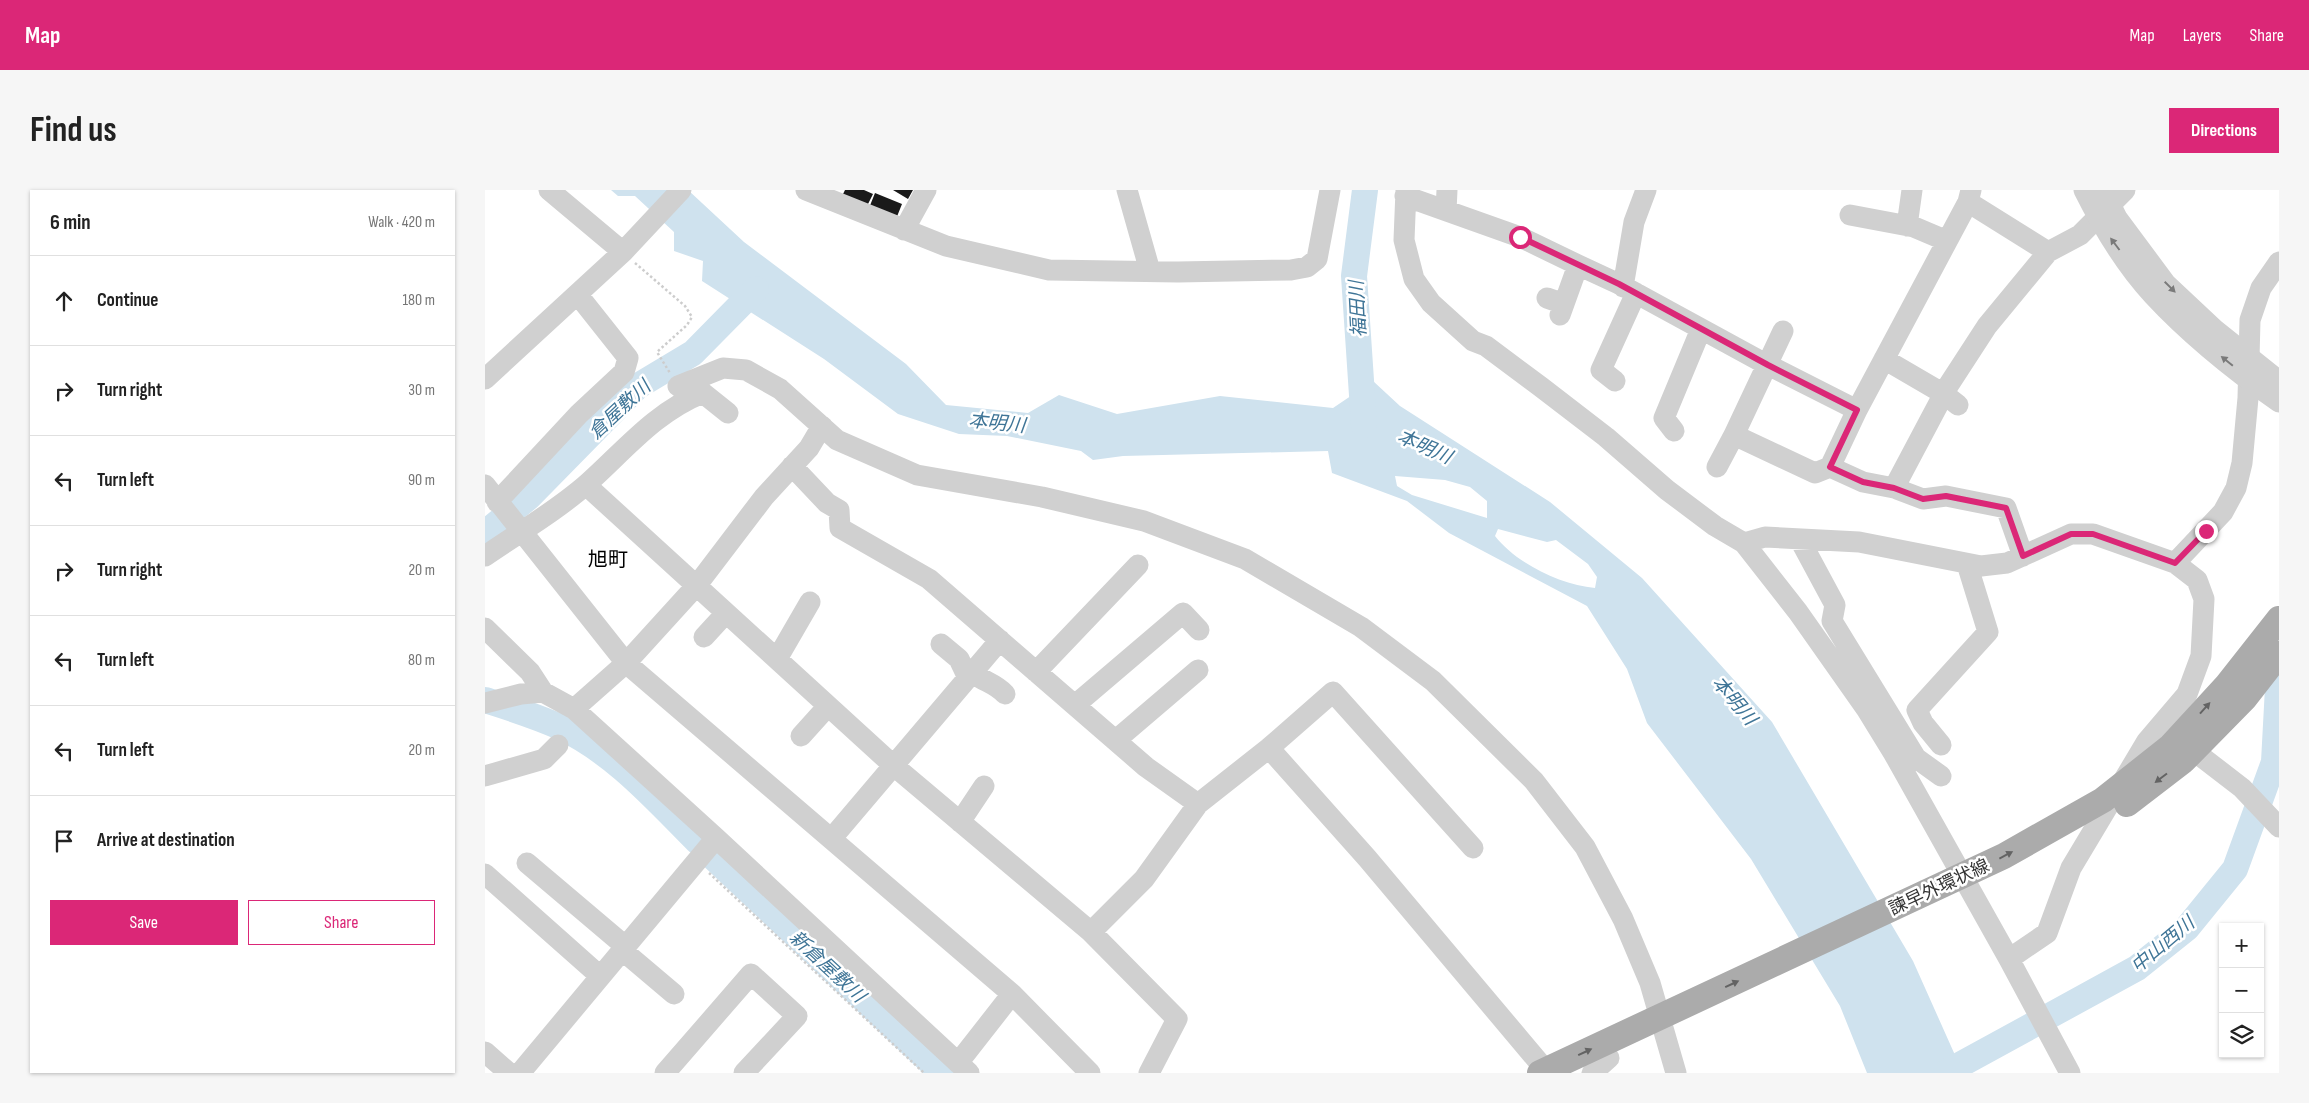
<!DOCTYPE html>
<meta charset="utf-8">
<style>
body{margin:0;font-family:"Sofia Sans Condensed","Noto Sans JP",sans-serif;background:#f6f6f6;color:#222}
.controls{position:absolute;right:15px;bottom:15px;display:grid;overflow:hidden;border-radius:0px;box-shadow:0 1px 4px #0004}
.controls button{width:45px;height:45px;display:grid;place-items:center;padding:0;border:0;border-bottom:1px solid #e0e0e0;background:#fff;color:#222;font:25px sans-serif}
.stop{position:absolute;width:15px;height:15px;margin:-11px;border:4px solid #db2777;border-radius:50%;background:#fff}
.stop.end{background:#db2777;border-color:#fff;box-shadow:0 1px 5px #0008}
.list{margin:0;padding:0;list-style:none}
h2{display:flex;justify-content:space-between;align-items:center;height:65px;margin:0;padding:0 20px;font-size:21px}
h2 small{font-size:16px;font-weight:400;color:#767676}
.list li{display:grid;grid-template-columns:32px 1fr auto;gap:15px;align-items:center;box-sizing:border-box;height:90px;padding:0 20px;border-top:1px solid #e0e0e0}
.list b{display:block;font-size:19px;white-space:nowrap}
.list em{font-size:16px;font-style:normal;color:#767676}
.actions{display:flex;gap:10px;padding:15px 20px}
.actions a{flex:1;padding:11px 0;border:1px solid #db2777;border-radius:0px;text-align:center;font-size:18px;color:#db2777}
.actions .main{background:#db2777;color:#fff}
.icon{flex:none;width:28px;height:28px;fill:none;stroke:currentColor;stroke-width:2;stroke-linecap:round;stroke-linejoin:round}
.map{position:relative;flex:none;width:1794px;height:883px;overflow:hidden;border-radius:0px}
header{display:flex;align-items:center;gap:30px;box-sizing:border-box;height:70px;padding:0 25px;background:#db2777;color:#fff}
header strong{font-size:24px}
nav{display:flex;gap:28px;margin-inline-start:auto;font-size:18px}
.intro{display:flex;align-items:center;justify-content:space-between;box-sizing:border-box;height:120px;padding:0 30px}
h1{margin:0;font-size:35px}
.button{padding:12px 22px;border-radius:0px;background:#db2777;color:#fff;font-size:18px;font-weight:700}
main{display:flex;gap:30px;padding:0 30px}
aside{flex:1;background:#fff;border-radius:0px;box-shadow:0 1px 4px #0004}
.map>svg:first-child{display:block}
.water{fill:#cfe2ee;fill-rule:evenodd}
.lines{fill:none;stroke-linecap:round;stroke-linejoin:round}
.river{stroke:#cfe2ee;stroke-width:26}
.building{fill:#1a1a1a}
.path{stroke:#cdcdcd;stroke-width:2.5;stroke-dasharray:2.5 2.5;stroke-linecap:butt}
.minor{stroke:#d0d0d0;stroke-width:21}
.minor-bridge{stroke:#d0d0d0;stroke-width:21}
.major-bridge{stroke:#ababab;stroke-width:26}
.oneway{fill:#7a7a7a}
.oneway2{fill:#636363}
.route{stroke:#db2777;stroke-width:6}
.labels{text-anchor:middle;stroke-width:5;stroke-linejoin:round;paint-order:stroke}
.street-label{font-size:18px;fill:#333;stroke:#fff}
.water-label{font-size:19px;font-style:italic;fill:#3f7597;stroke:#fff}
.quarter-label{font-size:20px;fill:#000;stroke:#fff}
</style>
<header>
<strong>Map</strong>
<nav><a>Map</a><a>Layers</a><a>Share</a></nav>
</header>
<div class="intro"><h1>Find us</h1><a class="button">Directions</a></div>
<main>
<aside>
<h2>6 min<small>Walk · 420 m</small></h2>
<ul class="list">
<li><svg class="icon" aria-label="ahead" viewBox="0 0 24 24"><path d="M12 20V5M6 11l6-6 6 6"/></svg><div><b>Continue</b></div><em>180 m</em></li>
<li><svg class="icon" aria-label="right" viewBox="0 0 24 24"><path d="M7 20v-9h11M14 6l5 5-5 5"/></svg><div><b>Turn right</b></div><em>30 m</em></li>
<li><svg class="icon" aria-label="left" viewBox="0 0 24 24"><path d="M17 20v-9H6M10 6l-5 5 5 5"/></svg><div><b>Turn left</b></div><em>90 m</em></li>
<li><svg class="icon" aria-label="right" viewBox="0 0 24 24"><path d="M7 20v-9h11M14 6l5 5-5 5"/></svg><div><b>Turn right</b></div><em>20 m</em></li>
<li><svg class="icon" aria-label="left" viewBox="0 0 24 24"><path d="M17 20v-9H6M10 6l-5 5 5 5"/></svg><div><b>Turn left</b></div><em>80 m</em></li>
<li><svg class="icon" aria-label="left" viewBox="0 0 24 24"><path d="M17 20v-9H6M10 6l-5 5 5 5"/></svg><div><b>Turn left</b></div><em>20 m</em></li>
<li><svg class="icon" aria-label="arrive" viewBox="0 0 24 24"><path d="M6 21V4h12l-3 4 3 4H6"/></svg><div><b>Arrive at destination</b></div></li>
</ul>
<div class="actions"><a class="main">Save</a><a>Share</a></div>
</aside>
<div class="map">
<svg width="1794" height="883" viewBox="0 0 1794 883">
<rect width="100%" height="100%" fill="#fff"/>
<!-- water -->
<path class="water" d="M126 0H203L259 52 421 174 461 215 543 223 574 205 632 224 735 206 848 218 888 191 915 216 1065 312 1157 388 1287 532 1428 771 1478 883H1382L1355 816 1266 669 1162 533 1142 479 1102 416 964 343 922 311 847 283 843 261 638 266 608 270 596 261 522 246 474 244 413 224 339 169 217 91 218 71 189 61V42L150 6H133ZM910 286 960 290 985 297 1002 311V328L927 305 912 296ZM1013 339 1062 352 1071 350 1103 374 1112 387 1110 398C1075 395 1031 373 1010 346Z"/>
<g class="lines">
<!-- river -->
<path class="river" d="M879 235 869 86 880 0
M0 343 44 307 153 196 208 163 271 99
M0 510C25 518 51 526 75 537 130 563 170 609 212 651
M230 669 457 883
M1462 882 1652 778 1702 738 1750 679 1789 572 1794 479"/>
</g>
<!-- building -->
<path class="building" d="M360 0H379L388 4 381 18 357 6Z
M408 0H428L423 9Z
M390 3 417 14 411 29 384 18Z"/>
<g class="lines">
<!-- path -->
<path class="path" d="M150 73 200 116 207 127 202 135 172 162 185 183
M224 683 439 883"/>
<!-- minor -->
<path class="minor" d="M64 0 138 62
M321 0 461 56 564 80 693 82 806 80 822 77 832 69 845 0
M642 0 665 81
M921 0 919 50 929 89 946 113 988 151 1001 156 1056 197 1121 247 1182 300 1230 336 1259 353 1313 422 1382 520 1409 564 1524 769 1585 883
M1486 0 1483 12 1372 220 1345 277 1378 292 1409 298 1438 309 1461 306 1521 318 1538 366
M920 6 1035 47 1093 75 1134 94 1277 172 1372 220
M961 21 962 0
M1365 25 1429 37 1462 51
M1422 36 1427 0
M419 40 441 0
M1563 62 1595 45 1640 0
M1138 97 1149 32 1161 0
M1062 108 1079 114
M1075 125 1093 75
M1298 141 1249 245 1330 283 1345 277
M1399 169 1459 204 1473 215
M0 189 138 62 196 0
M1130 191 1116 180 1151 103
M193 196 238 178 261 180 295 199 352 250 432 285 557 307 659 331 760 369 876 437 948 491 1049 591 1100 657 1138 729 1165 793 1191 883
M1189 241 1179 228 1216 139
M307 276 342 313 354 320 355 338 444 389 661 577 713 614
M1232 277 1249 245
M0 295 141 473 527 804 605 883
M101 295 409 576 606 742 692 829 664 883
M1409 298 1463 196 1502 136 1563 62 1483 12
M12 312 94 224 139 182 143 168 93 105
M1315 350 1350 415 1347 431 1431 568 1456 586
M1259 353 1280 347 1374 352 1496 376 1522 373 1586 344H1608L1690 373 1712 390 1719 409 1716 466 1702 504 1662 551 1586 678 1562 743 1524 769
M0 366C32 344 74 319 103 293 140 260 170 222 218 203L243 223
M1690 373 1738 322 1751 298 1757 273 1763 208 1765 130 1776 98 1794 72
M0 438 45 482 58 502 89 519 231 648 484 883
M219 447 241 423
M456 454 474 469 483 488
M292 469 325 412
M551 482 653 375
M488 483C499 492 510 493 520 504
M0 513 36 504 58 502
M590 515 698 423 714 440
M89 519 141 473 212 395 279 307 324 258 337 236
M316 546 343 516
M631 550 713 480
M1696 551 1757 598 1794 637
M1456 555 1438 533 1432 520 1503 442 1482 374
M784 558 882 668 1063 883
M0 586 59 569 73 555
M475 632 499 596
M347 648 515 450
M42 673 140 756
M0 684 115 786
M606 742 659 689 713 614 784 558 848 502 988 658
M137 760 189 804
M0 862 24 883
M473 873 527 804
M35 883 231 648
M180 883 266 784 312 826 259 883
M1107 883 1124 868"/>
<!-- minor-bridge -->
<path class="minor-bridge" d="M1599 0C1617 36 1641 76 1668 105 1705 145 1750 181 1794 212
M1618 0 1632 28 1681 94 1729 139 1794 191"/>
<!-- major-bridge -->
<path class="major-bridge" d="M1642 614 1698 571 1759 509 1794 464
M1055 883 1519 666 1618 610 1685 557 1742 495 1794 429"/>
</g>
<!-- one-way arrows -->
<defs><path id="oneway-solid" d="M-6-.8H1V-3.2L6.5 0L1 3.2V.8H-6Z" transform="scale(1.25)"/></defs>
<g class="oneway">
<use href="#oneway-solid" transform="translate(1630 54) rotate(-127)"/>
<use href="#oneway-solid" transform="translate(1685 97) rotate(45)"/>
<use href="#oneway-solid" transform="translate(1742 171) rotate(-141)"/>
</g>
<g class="oneway2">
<use href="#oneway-solid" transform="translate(1720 518) rotate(-48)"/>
<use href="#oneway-solid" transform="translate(1676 588) rotate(143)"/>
<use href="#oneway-solid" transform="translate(1521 665) rotate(-28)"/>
<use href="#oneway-solid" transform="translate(1247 794) rotate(-25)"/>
<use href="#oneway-solid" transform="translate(1100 862) rotate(-25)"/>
</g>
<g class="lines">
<!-- route -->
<path class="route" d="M1035 47 1134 94 1283 175 1372 220 1345 277 1378 292 1409 298 1438 309 1461 306 1521 318 1538 366 1586 344H1608L1690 373 1721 341"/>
</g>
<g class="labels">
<!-- street labels -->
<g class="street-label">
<text transform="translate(1454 697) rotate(-25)" y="6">諫早外環状線</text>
</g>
<!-- water labels -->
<g class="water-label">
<text transform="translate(872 119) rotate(-93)" y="7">福田川</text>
<text transform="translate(134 219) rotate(-43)" y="7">倉屋敷川</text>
<text transform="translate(512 232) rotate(6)" y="7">本明川</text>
<text transform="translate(940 256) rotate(24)" y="7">本明川</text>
<text transform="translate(1250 510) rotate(50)" y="7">本明川</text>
<text transform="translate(1677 754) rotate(-40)" y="7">中山西川</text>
<text transform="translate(343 776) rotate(43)" y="7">新倉屋敷川</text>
</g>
<!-- quarter labels -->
<g class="quarter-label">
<text x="123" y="376">旭町</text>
</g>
</g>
</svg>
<div class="controls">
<button>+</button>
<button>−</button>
<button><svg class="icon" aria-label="layers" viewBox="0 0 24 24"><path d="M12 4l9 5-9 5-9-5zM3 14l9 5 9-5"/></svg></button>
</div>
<div class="stop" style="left:1035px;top:47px"></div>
<div class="stop end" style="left:1721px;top:341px"></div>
</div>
</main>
